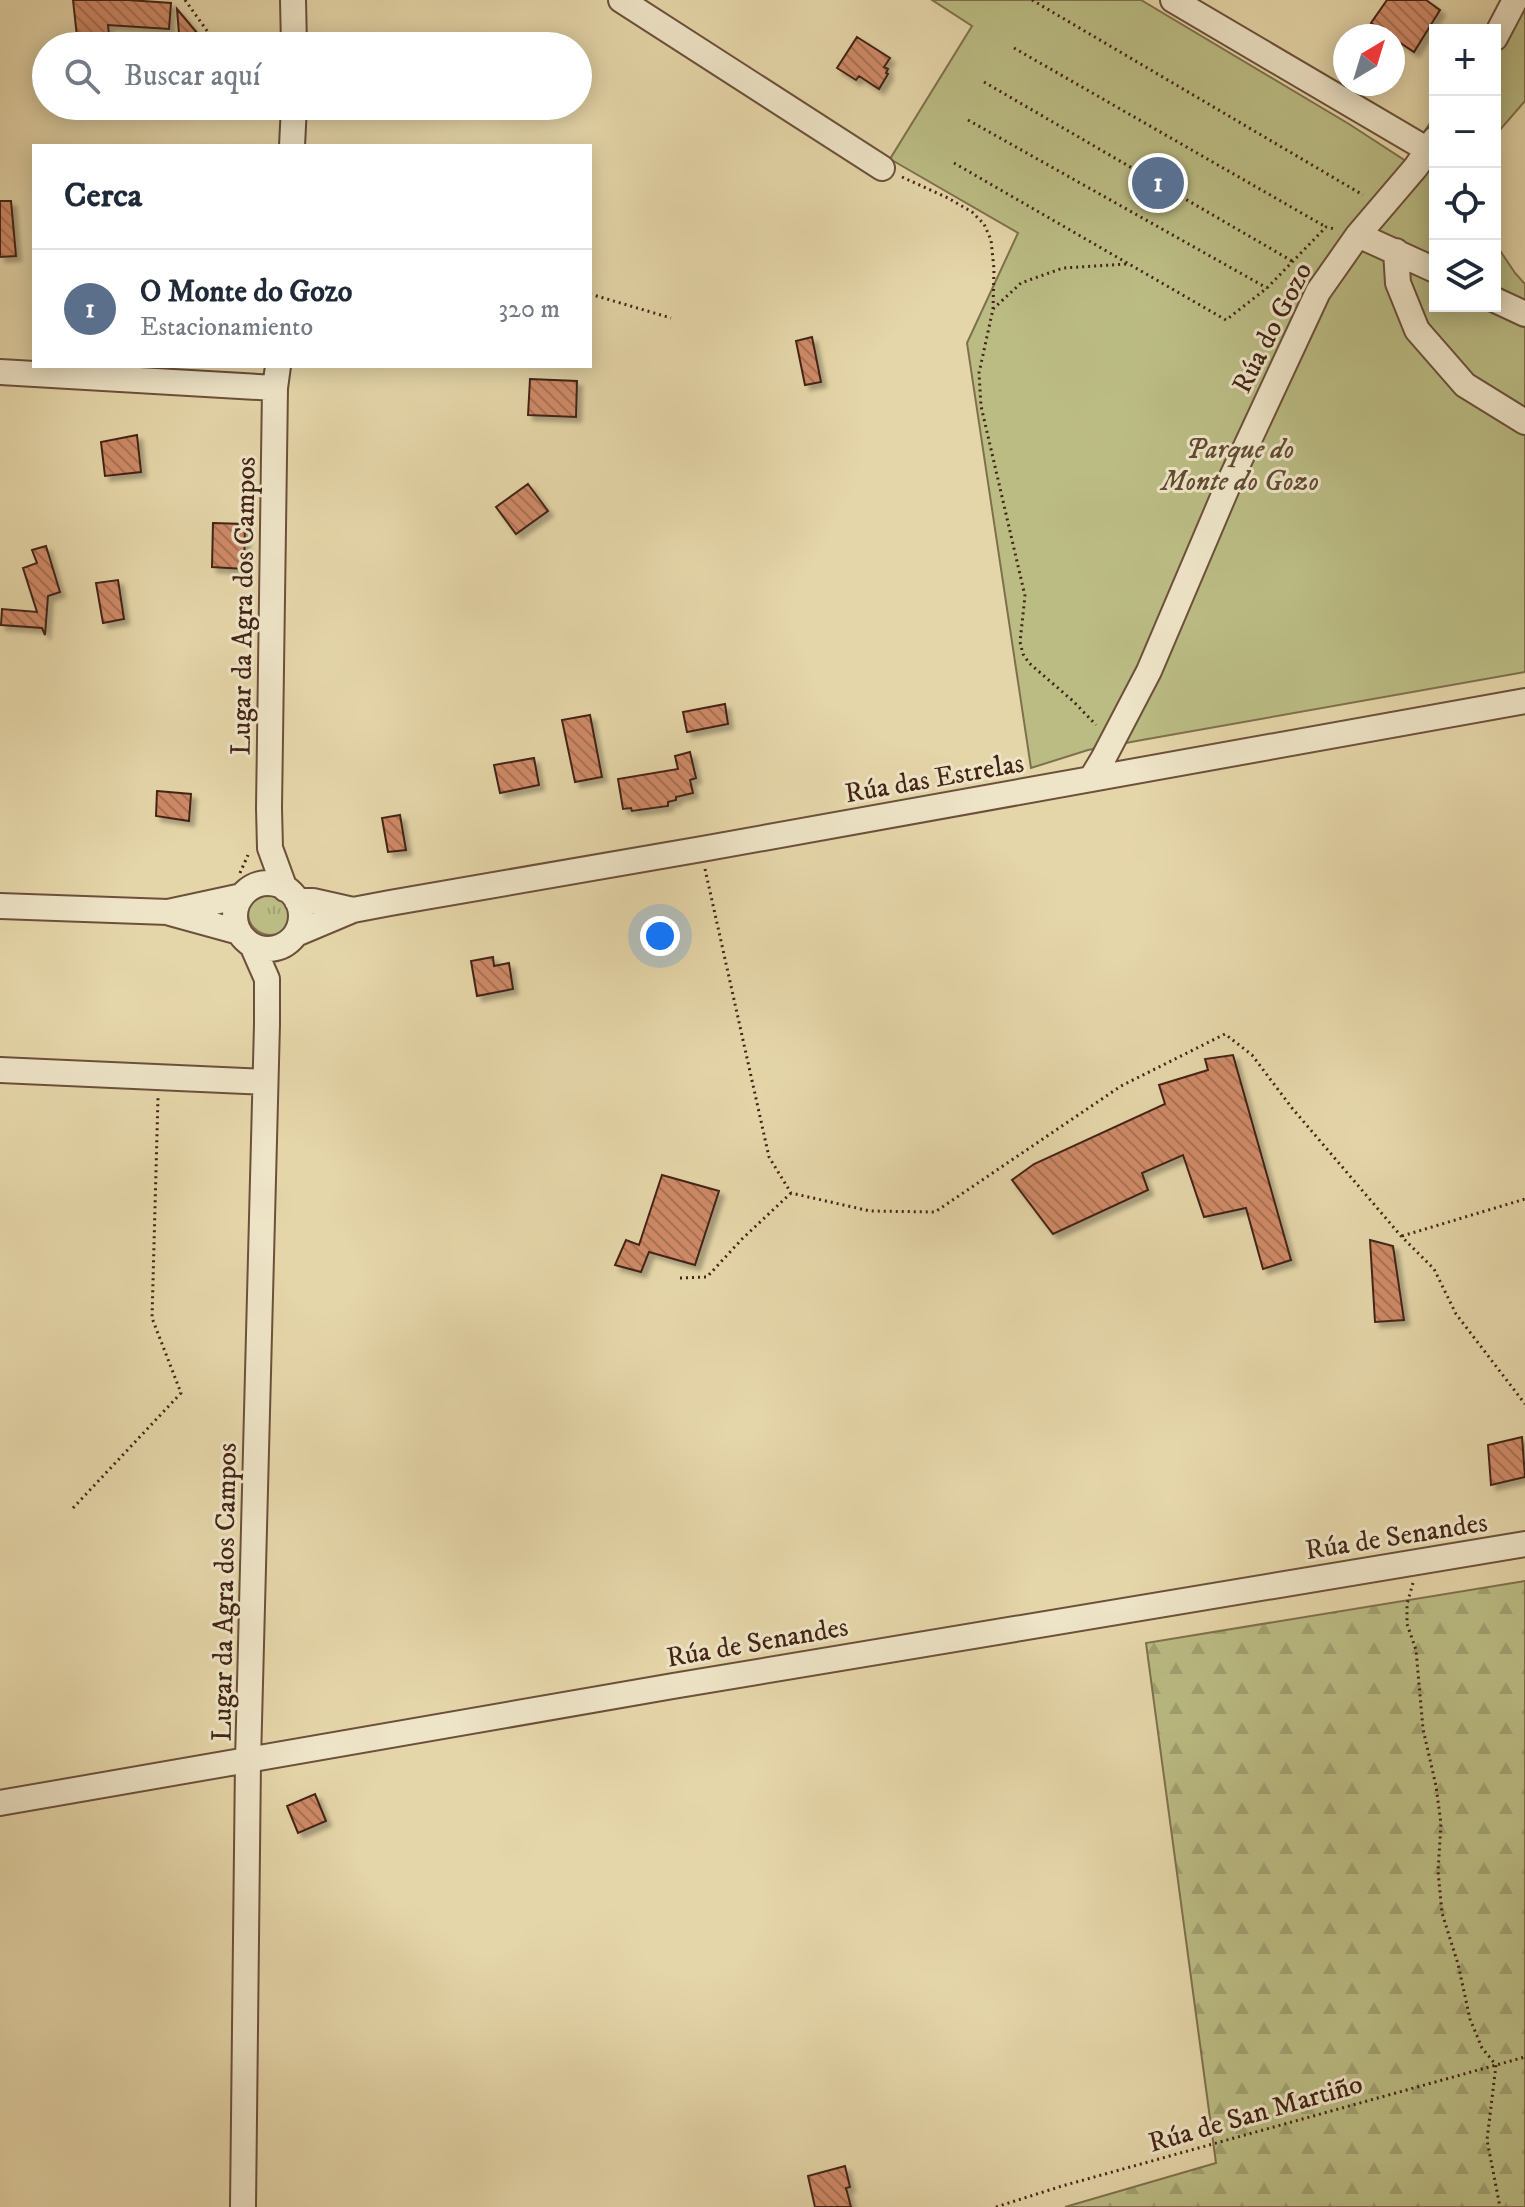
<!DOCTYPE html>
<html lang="es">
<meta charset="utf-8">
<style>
body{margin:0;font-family:"IM FELL DW Pica",serif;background:#f6f6f7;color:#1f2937}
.controls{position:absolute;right:24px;top:24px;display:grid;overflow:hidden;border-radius:0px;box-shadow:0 4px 20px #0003}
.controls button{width:72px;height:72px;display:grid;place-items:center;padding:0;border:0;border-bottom:2px solid #e0e1e3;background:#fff;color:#1f2937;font:40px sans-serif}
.compass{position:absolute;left:1333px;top:24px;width:72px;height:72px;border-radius:50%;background:#fff;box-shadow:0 4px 20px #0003;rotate:38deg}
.you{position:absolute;left:660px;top:936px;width:28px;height:28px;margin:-20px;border:6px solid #fff;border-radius:50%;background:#1a73e8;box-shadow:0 0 0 12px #1a73e833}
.badge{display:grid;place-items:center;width:52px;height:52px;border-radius:50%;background:#8f2418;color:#fff;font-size:26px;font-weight:700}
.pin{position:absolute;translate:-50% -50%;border:4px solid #fff;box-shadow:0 2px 8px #0006}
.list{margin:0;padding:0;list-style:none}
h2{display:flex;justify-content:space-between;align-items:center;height:104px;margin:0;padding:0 32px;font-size:34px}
h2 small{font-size:26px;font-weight:400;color:#747a83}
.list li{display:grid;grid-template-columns:52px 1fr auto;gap:24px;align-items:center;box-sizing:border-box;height:120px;padding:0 32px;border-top:2px solid #e0e1e3}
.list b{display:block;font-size:30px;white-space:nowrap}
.list p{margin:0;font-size:26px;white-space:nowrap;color:#747a83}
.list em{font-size:26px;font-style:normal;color:#747a83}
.icon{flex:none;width:44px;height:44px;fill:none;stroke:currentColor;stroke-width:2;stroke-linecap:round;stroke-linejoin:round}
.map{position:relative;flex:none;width:1525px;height:2207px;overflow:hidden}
.search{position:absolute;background:#fff;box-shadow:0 4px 20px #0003;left:32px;top:32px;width:560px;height:88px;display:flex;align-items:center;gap:20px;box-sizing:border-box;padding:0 28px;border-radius:44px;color:#747a83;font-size:30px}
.panel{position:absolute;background:#fff;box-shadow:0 4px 20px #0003;left:32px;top:144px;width:560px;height:224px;border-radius:0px}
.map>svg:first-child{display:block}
.grass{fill:url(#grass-tufts);stroke:#7f704d;stroke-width:2}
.forest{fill:url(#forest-firs);stroke:#7f704d;stroke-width:2}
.park{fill:#bbbc84;stroke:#7f704d;stroke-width:2}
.building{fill:url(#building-back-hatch);stroke:#432416;stroke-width:2;filter:url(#shadow)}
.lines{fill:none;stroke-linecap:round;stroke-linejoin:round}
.minor-casing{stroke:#6c503b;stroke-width:28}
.path{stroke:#432416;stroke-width:3;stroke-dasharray:2 4;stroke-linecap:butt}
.minor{stroke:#eee4c7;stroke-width:24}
.labels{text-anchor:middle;stroke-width:6;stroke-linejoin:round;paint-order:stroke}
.street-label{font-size:28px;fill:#432416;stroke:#eee4c7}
.park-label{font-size:28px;font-style:italic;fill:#614a32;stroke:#eee4c7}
</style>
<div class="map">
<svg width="1525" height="2207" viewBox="0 0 1525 2207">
<defs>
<pattern id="grass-tufts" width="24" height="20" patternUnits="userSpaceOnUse" patternTransform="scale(2)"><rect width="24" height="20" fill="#bbbc84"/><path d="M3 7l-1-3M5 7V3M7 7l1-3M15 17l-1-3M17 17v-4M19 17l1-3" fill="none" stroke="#a2a171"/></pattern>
<pattern id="forest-firs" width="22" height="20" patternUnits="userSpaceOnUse" patternTransform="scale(2)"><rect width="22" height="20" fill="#bbbc84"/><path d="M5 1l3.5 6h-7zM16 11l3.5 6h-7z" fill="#a2a171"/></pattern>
<pattern id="building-back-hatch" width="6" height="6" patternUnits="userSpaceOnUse" patternTransform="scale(2)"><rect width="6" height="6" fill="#cf8a67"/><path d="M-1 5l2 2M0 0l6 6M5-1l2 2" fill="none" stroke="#aa7154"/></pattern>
<filter id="shadow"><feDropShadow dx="5" dy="5" stdDeviation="2" flood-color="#0004"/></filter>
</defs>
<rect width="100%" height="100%" fill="#e5d6a9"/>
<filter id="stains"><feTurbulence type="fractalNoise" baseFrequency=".0025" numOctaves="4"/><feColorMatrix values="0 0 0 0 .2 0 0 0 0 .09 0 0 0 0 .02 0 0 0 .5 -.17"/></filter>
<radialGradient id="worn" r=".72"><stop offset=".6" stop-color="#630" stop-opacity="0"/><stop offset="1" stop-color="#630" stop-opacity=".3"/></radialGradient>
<!-- grass -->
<path class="grass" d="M248 913a22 22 0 1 1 44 0a22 22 0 1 1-44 0Z"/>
<!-- forest -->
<path class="forest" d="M1525 1581V2207H1065L1216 2163 1146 1643Z"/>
<!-- park -->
<path class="park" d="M932 0H1141L1349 124 1406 161 1435 115V306H1495V243L1515 273 1525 284V672L1142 740 1088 750 1031 768 967 343 1018 233 890 159 972 26Z
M1525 0V101L1498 132 1495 140V30Z"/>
<!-- building -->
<path class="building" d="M73 0H128L171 3 169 29 108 25 110 46H78Z
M1387 0H1426L1440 10 1414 52 1393 38V36L1371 23Z
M177 9 208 46H180Z
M857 37 890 58 884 67 888 69 886 73 888 74 879 89 859 76 856 80 837 68Z
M0 201H11L16 256 0 257Z
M812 337 821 382 805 385 796 341Z
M530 379 577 381 576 417 528 415Z
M137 435 141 472 105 476 101 442Z
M528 484 548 511 516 534 496 507Z
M213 523 245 524 244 569 212 567Z
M46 546 60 592 48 596 45 635 42 628 1 625 2 609 37 612 23 568 37 563 32 550Z
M118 580 124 619 103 623 96 583Z
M725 704 728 724 687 732 683 712Z
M590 715 602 777 575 782 562 720Z
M690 752 696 778 690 780 693 793 676 797V800L668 802V806L632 811 631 808 623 809 618 779 678 769 675 756Z
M534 758 539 785 500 793 494 765Z
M157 791 191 794 189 821 156 816Z
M400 815 406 850 388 852 382 818Z
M493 957 494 966 509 963 513 989 477 996 471 961Z
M1233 1055 1291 1260 1263 1269 1246 1208 1204 1217 1183 1155 1142 1173 1148 1190 1053 1234 1012 1180 1034 1164 1165 1104 1159 1085 1208 1070 1205 1059Z
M662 1175 719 1191 695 1265 649 1252 641 1272 615 1265 626 1240 639 1245Z
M1370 1240 1393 1246 1404 1320 1375 1322Z
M1522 1437 1525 1477 1491 1485 1488 1445Z
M315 1794 326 1821 298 1833 287 1806Z
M845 2166 850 2187 846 2188 851 2207H815L808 2176Z"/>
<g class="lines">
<defs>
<path id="minor" d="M293 0 294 46
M621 0 882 168
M1173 0 1428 150
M1495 38 1515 0
M292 146 294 106
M1358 235 1435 270
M1396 251 1398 283 1417 330 1465 385 1525 422
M1495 300 1525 314
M278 366 275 388 269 808 270 848 285 889
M0 372 275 388
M1091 779 1103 759 1149 671 1229 483 1318 292 1358 235 1416 167 1435 139
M235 916a33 33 0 1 1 66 0a33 33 0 1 1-66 0Z
M297 901H313L353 910
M0 906 168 912 242 896
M170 913 239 932
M296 934 353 910 390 903 702 849 1525 701
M0 1070 265 1082
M0 1803 673 1686 1525 1544
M243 2207 248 1761 267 1024V979L252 945"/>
</defs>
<!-- minor casing -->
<use href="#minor" class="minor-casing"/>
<!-- path -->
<path class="path" d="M185 0 218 46
M1032 0 1363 195
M1014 48 1326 227
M984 82 1292 261
M968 120 1267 288
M954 163 1226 320 1267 288 1326 227 1335 229
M902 177 948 198 972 212 984 224 991 240 994 269 993 309 979 373 981 406 1025 596 1020 642 1023 654 1029 663 1073 701 1096 725
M590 294 671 318
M993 309 1021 283 1063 268 1128 264
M705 869 769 1157 791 1193 870 1211 935 1212 1121 1086 1225 1034 1252 1055 1292 1108 1401 1236 1434 1269 1456 1314 1525 1404
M240 873 248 855
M1402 1236 1525 1199
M680 1278 707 1277 742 1239 791 1193
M73 1508 181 1393 152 1318 158 1097
M1413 1583 1407 1604V1624L1416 1650 1423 1729 1436 1786 1441 1824 1438 1871 1442 1913 1458 1964 1470 2019 1482 2048 1496 2065 1487 2140 1500 2207
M996 2207 1062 2186 1525 2057"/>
<!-- minor -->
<use href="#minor" class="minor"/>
</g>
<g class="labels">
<!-- street labels -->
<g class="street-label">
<text transform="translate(1271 327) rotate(-63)" y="10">Rúa do Gozo</text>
<text transform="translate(242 606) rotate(-89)" y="10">Lugar da Agra dos Campos</text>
<text transform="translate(934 777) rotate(-10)" y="10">Rúa das Estrelas</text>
<text transform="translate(1396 1535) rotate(-9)" y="10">Rúa de Senandes</text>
<text transform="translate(223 1592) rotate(-89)" y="10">Lugar da Agra dos Campos</text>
<text transform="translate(757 1641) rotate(-10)" y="10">Rúa de Senandes</text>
<text transform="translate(1255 2112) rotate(-16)" y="10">Rúa de San Martiño</text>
</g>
<!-- park labels -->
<g class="park-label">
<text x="1240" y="458">Parque do<tspan x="1240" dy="32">Monte do Gozo</tspan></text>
</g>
</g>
<rect width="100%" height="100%" filter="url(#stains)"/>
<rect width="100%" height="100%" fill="url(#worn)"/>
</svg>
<div class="controls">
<button>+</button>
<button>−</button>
<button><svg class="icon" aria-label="locate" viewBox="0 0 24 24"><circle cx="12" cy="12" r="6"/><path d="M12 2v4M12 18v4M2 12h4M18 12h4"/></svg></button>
<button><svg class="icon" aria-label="layers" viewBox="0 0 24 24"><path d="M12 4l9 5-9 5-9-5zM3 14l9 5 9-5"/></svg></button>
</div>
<svg class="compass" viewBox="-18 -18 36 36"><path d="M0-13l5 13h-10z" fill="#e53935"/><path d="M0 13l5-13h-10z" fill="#747a83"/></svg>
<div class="you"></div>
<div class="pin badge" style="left:1158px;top:183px;background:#5c6f8a">1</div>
<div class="search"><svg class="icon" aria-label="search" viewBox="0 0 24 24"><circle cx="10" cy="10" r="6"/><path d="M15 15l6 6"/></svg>Buscar aquí</div>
<section class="panel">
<h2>Cerca<small></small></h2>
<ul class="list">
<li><span class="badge" style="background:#5c6f8a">1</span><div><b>O Monte do Gozo</b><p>Estacionamiento</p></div><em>320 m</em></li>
</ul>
</section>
</div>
